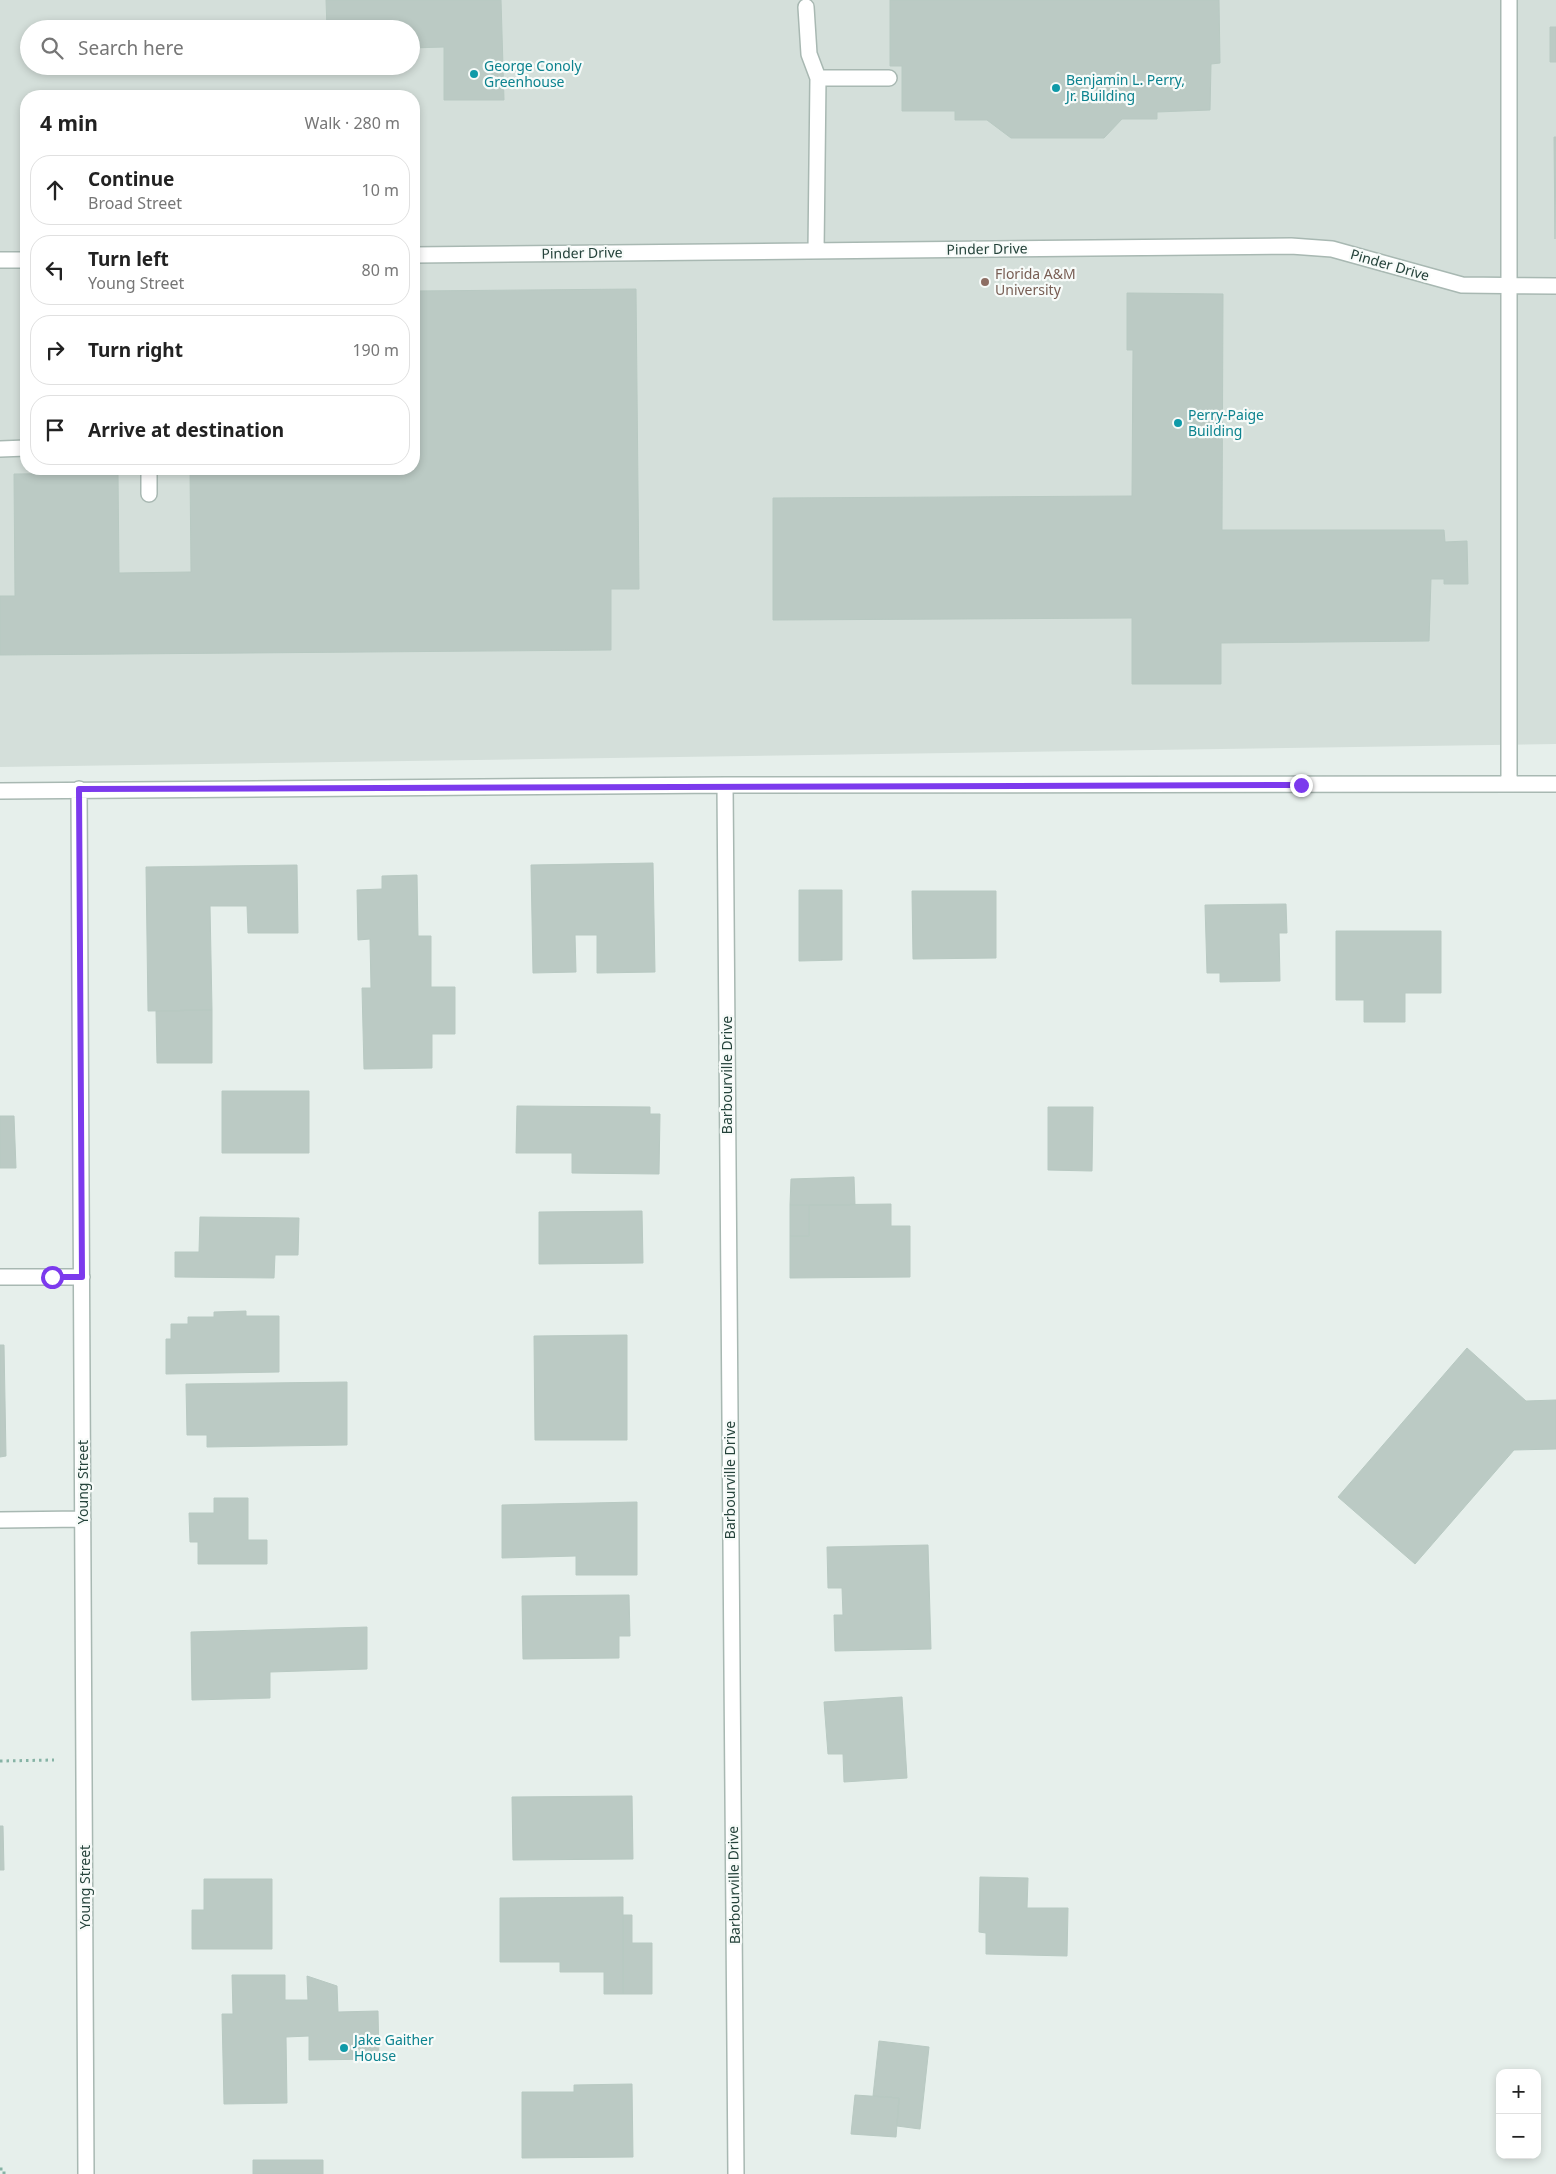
<!DOCTYPE html>
<meta charset="utf-8">
<style>
body{margin:0;font-family:"Noto Sans",sans-serif;background:#f2f2f2;color:#222}
.controls{position:absolute;right:15px;bottom:15px;display:grid;overflow:hidden;border-radius:10px;box-shadow:0 2px 8px #0003}
.controls button{width:45px;height:45px;display:grid;place-items:center;padding:0;border:0;border-bottom:1px solid #e0e0e0;background:#fff;color:#222;font:25px sans-serif}
.stop{position:absolute;width:15px;height:15px;margin:-11px;border:4px solid #7c3aed;border-radius:50%;background:#fff}
.stop.end{background:#7c3aed;border-color:#fff;box-shadow:0 1px 5px #0008}
.list{margin:0;padding:0;list-style:none}
h2{display:flex;justify-content:space-between;align-items:center;height:65px;margin:0;padding:0 20px;font-size:21px}
h2 small{font-size:16px;font-weight:400;color:#767676}
.list li{display:grid;grid-template-columns:32px 1fr auto;gap:15px;align-items:center;box-sizing:border-box;height:70px;margin:0 10px 10px;padding:0 10px;border:1px solid #e0e0e0;border-radius:20px}
.list b{display:block;font-size:19px;white-space:nowrap}
.list p{margin:0;font-size:16px;white-space:nowrap;color:#767676}
.list em{font-size:16px;font-style:normal;color:#767676}
.icon{flex:none;width:28px;height:28px;fill:none;stroke:currentColor;stroke-width:2;stroke-linecap:round;stroke-linejoin:round}
.map{position:relative;flex:none;width:1556px;height:2174px;overflow:hidden}
.search{position:absolute;background:#fff;box-shadow:0 2px 8px #0003;left:20px;top:20px;width:400px;height:55px;display:flex;align-items:center;gap:12px;box-sizing:border-box;padding:0 18px;border-radius:28px;color:#767676;font-size:19px}
.panel{position:absolute;background:#fff;box-shadow:0 2px 8px #0003;left:20px;top:90px;width:400px;height:385px;border-radius:20px}
.map>svg:first-child{display:block}
.built{fill:#d4dfda;fill-rule:evenodd}
.building{fill:#bbcac4;stroke:#b8c9c2}
.lines{fill:none;stroke-linecap:round;stroke-linejoin:round}
.minor-casing{stroke:#a8b8b2;stroke-width:18}
.path{stroke:#86b3a5;stroke-width:3;stroke-dasharray:2.5 4;stroke-linecap:butt}
.minor{stroke:#fff;stroke-width:15}
.route{stroke:#7c3aed;stroke-width:6}
.culture-dot{fill:#0f9aa8;stroke:#f7fbf9;stroke-width:2}
.education-dot{fill:#8d6e63;stroke:#f7fbf9;stroke-width:2}
.labels{text-anchor:middle;stroke-width:4.5;stroke-linejoin:round;paint-order:stroke}
.culture-label{font-size:14px;fill:#0d838f;stroke:#f7fbf9;text-anchor:start}
.street-label{font-size:14px;fill:#24423a;stroke:#f7fbf9}
.education-label{font-size:14px;fill:#785e54;stroke:#f7fbf9;text-anchor:start}
</style>
<div class="map">
<svg width="1556" height="2174" viewBox="0 0 1556 2174">
<rect width="100%" height="100%" fill="#e6efeb"/>
<!-- built -->
<path class="built" d="M0 0H1556V744L0 767ZM29 29H411V66H29ZM26 96H414V469H26Z"/>
<!-- building -->
<path class="building" d="M326 0H501L504 100H444V47L411 48V29H327Z
M890 0H1219L1220 63 1211 64 1210 110 1157 112V119H1122L1104 138H1011L987 120H955V111H902V66H890Z
M1550 27H1556V62H1550Z
M1554 137H1556L1555 239Z
M636 289 639 589H611V650L0 655V596H15L14 474 118 473 119 573 191 572 190 469H414V291Z
M1127 293 1223 294 1222 530H1444L1445 542 1467 541 1468 584H1444V579H1431L1429 641 1221 643V684H1132V618L773 620V498L1132 496 1133 350H1127Z
M653 863 655 972 597 973V935H575L576 972 533 973 531 865Z
M297 865 298 933H248L247 906H210L212 1010 148 1011 146 867Z
M417 875 418 936H431V987H455V1034H432V1068L364 1069 362 988H371L370 939 358 940 357 890 382 889V876Z
M799 890H842V960L799 961Z
M912 891H996V958L913 959Z
M1286 904 1287 933H1279L1280 981 1220 982V973H1207L1205 905Z
M1336 931H1441V993H1405V1022H1364V1000H1336Z
M212 1010V1063H157L156 1011Z
M222 1091H309V1153H222Z
M517 1106 650 1107V1114H660L659 1174 572 1173V1153H516Z
M1048 1107H1093L1092 1171 1048 1170Z
M0 1116H14L16 1168H0Z
M854 1177 855 1205H790L791 1179Z
M891 1204V1226H910V1277L790 1278V1236H809V1205Z
M790 1205H809V1236H790Z
M642 1211 643 1263 539 1264V1212Z
M200 1217 299 1218 298 1255H275L274 1278 175 1277V1252H199Z
M246 1311V1316H279V1372L166 1374V1339H171V1324H188V1317H214V1312Z
M627 1335V1440H535L534 1336Z
M0 1345H4L6 1456 0 1457Z
M1467 1348 1526 1401 1556 1400V1449L1514 1450 1415 1564 1338 1497Z
M347 1382V1445L207 1447V1435H187L186 1384Z
M214 1498H248V1540H267V1564H198V1542H190L189 1513H214Z
M637 1502V1575H576V1556L502 1558V1505Z
M928 1545 931 1649 835 1651 834 1615H843L842 1588H828L827 1547Z
M629 1595 630 1636H619V1658L523 1659 522 1596Z
M367 1627V1669L270 1672V1698L192 1700 191 1632Z
M902 1697 907 1778 844 1782 843 1754H828L824 1702Z
M632 1796 633 1859 513 1860 512 1797Z
M0 1826H3L4 1870H0Z
M980 1877 1028 1878 1027 1908H1068L1067 1956 986 1954V1933L979 1932Z
M204 1879H272V1949H192V1910H204Z
M623 1897V1994H604V1972H560V1962H500V1898Z
M623 1915H632V1943H652V1994H623Z
M232 1975H285V2000H308L307 1976 337 1986 338 2012 378 2011 379 2059 309 2060V2036L286 2037 287 2103 224 2104 222 2014H233Z
M879 2041 929 2047 920 2129 897 2126 899 2098 873 2096Z
M632 2084 633 2157 522 2158V2092H574V2085Z
M855 2095 899 2098 896 2137 851 2134Z
M253 2160H323V2174H253Z"/>
<g class="lines">
<defs>
<path id="minor" d="M1509 0V784
M806 7 809 54 818 78 816 251
M818 78H889
M414 255 1291 246 1332 249 1462 285 1556 286
M0 260H26
M0 449 26 448
M149 469V494
M725 785 736 2174
M79 789 86 2174
M0 791 725 785 1556 784
M0 1277H82
M0 1520 83 1519"/>
</defs>
<!-- minor casing -->
<use href="#minor" class="minor-casing"/>
<!-- path -->
<path class="path" d="M0 1761 54 1760
M0 2169H4V2174"/>
<!-- minor -->
<use href="#minor" class="minor"/>
</g>
<g class="lines">
<!-- route -->
<path class="route" d="M52 1277H82L79 789 1301 785"/>
</g>
<!-- markers -->
<g class="culture-dot">
<circle cx="474" cy="74" r="5"/>
<circle cx="1056" cy="88" r="5"/>
<circle cx="1178" cy="423" r="5"/>
<circle cx="344" cy="2048" r="5"/>
</g>
<circle class="education-dot" cx="985" cy="282" r="5"/>
<g class="labels">
<!-- culture labels -->
<g class="culture-label">
<text x="484" y="71">George Conoly<tspan x="484" dy="16">Greenhouse</tspan></text>
<text x="1066" y="85">Benjamin L. Perry,<tspan x="1066" dy="16">Jr. Building</tspan></text>
<text x="1188" y="420">Perry-Paige<tspan x="1188" dy="16">Building</tspan></text>
<text x="354" y="2045">Jake Gaither<tspan x="354" dy="16">House</tspan></text>
</g>
<!-- street labels -->
<g class="street-label">
<text transform="translate(987 249) rotate(-1)" y="5">Pinder Drive</text>
<text transform="translate(582 253) rotate(-1)" y="5">Pinder Drive</text>
<text transform="translate(1390 265) rotate(16)" y="5">Pinder Drive</text>
<text transform="translate(727 1075) rotate(-90)" y="5">Barbourville Drive</text>
<text transform="translate(730 1480) rotate(-90)" y="5">Barbourville Drive</text>
<text transform="translate(83 1482) rotate(-90)" y="5">Young Street</text>
<text transform="translate(734 1885) rotate(-91)" y="5">Barbourville Drive</text>
<text transform="translate(85 1887) rotate(-90)" y="5">Young Street</text>
</g>
<!-- education labels -->
<g class="education-label">
<text x="995" y="279">Florida A&amp;M<tspan x="995" dy="16">University</tspan></text>
</g>
</g>
</svg>
<div class="controls">
<button>+</button>
<button>−</button>
</div>
<div class="stop" style="left:52px;top:1277px"></div>
<div class="stop end" style="left:1301px;top:785px"></div>
<div class="search"><svg class="icon" aria-label="search" viewBox="0 0 24 24"><circle cx="10" cy="10" r="6"/><path d="M15 15l6 6"/></svg>Search here</div>
<section class="panel">
<h2>4 min<small>Walk · 280 m</small></h2>
<ul class="list">
<li><svg class="icon" aria-label="ahead" viewBox="0 0 24 24"><path d="M12 20V5M6 11l6-6 6 6"/></svg><div><b>Continue</b><p>Broad Street</p></div><em>10 m</em></li>
<li><svg class="icon" aria-label="left" viewBox="0 0 24 24"><path d="M17 20v-9H6M10 6l-5 5 5 5"/></svg><div><b>Turn left</b><p>Young Street</p></div><em>80 m</em></li>
<li><svg class="icon" aria-label="right" viewBox="0 0 24 24"><path d="M7 20v-9h11M14 6l5 5-5 5"/></svg><div><b>Turn right</b></div><em>190 m</em></li>
<li><svg class="icon" aria-label="arrive" viewBox="0 0 24 24"><path d="M6 21V4h12l-3 4 3 4H6"/></svg><div><b>Arrive at destination</b></div></li>
</ul>
</section>
</div>
